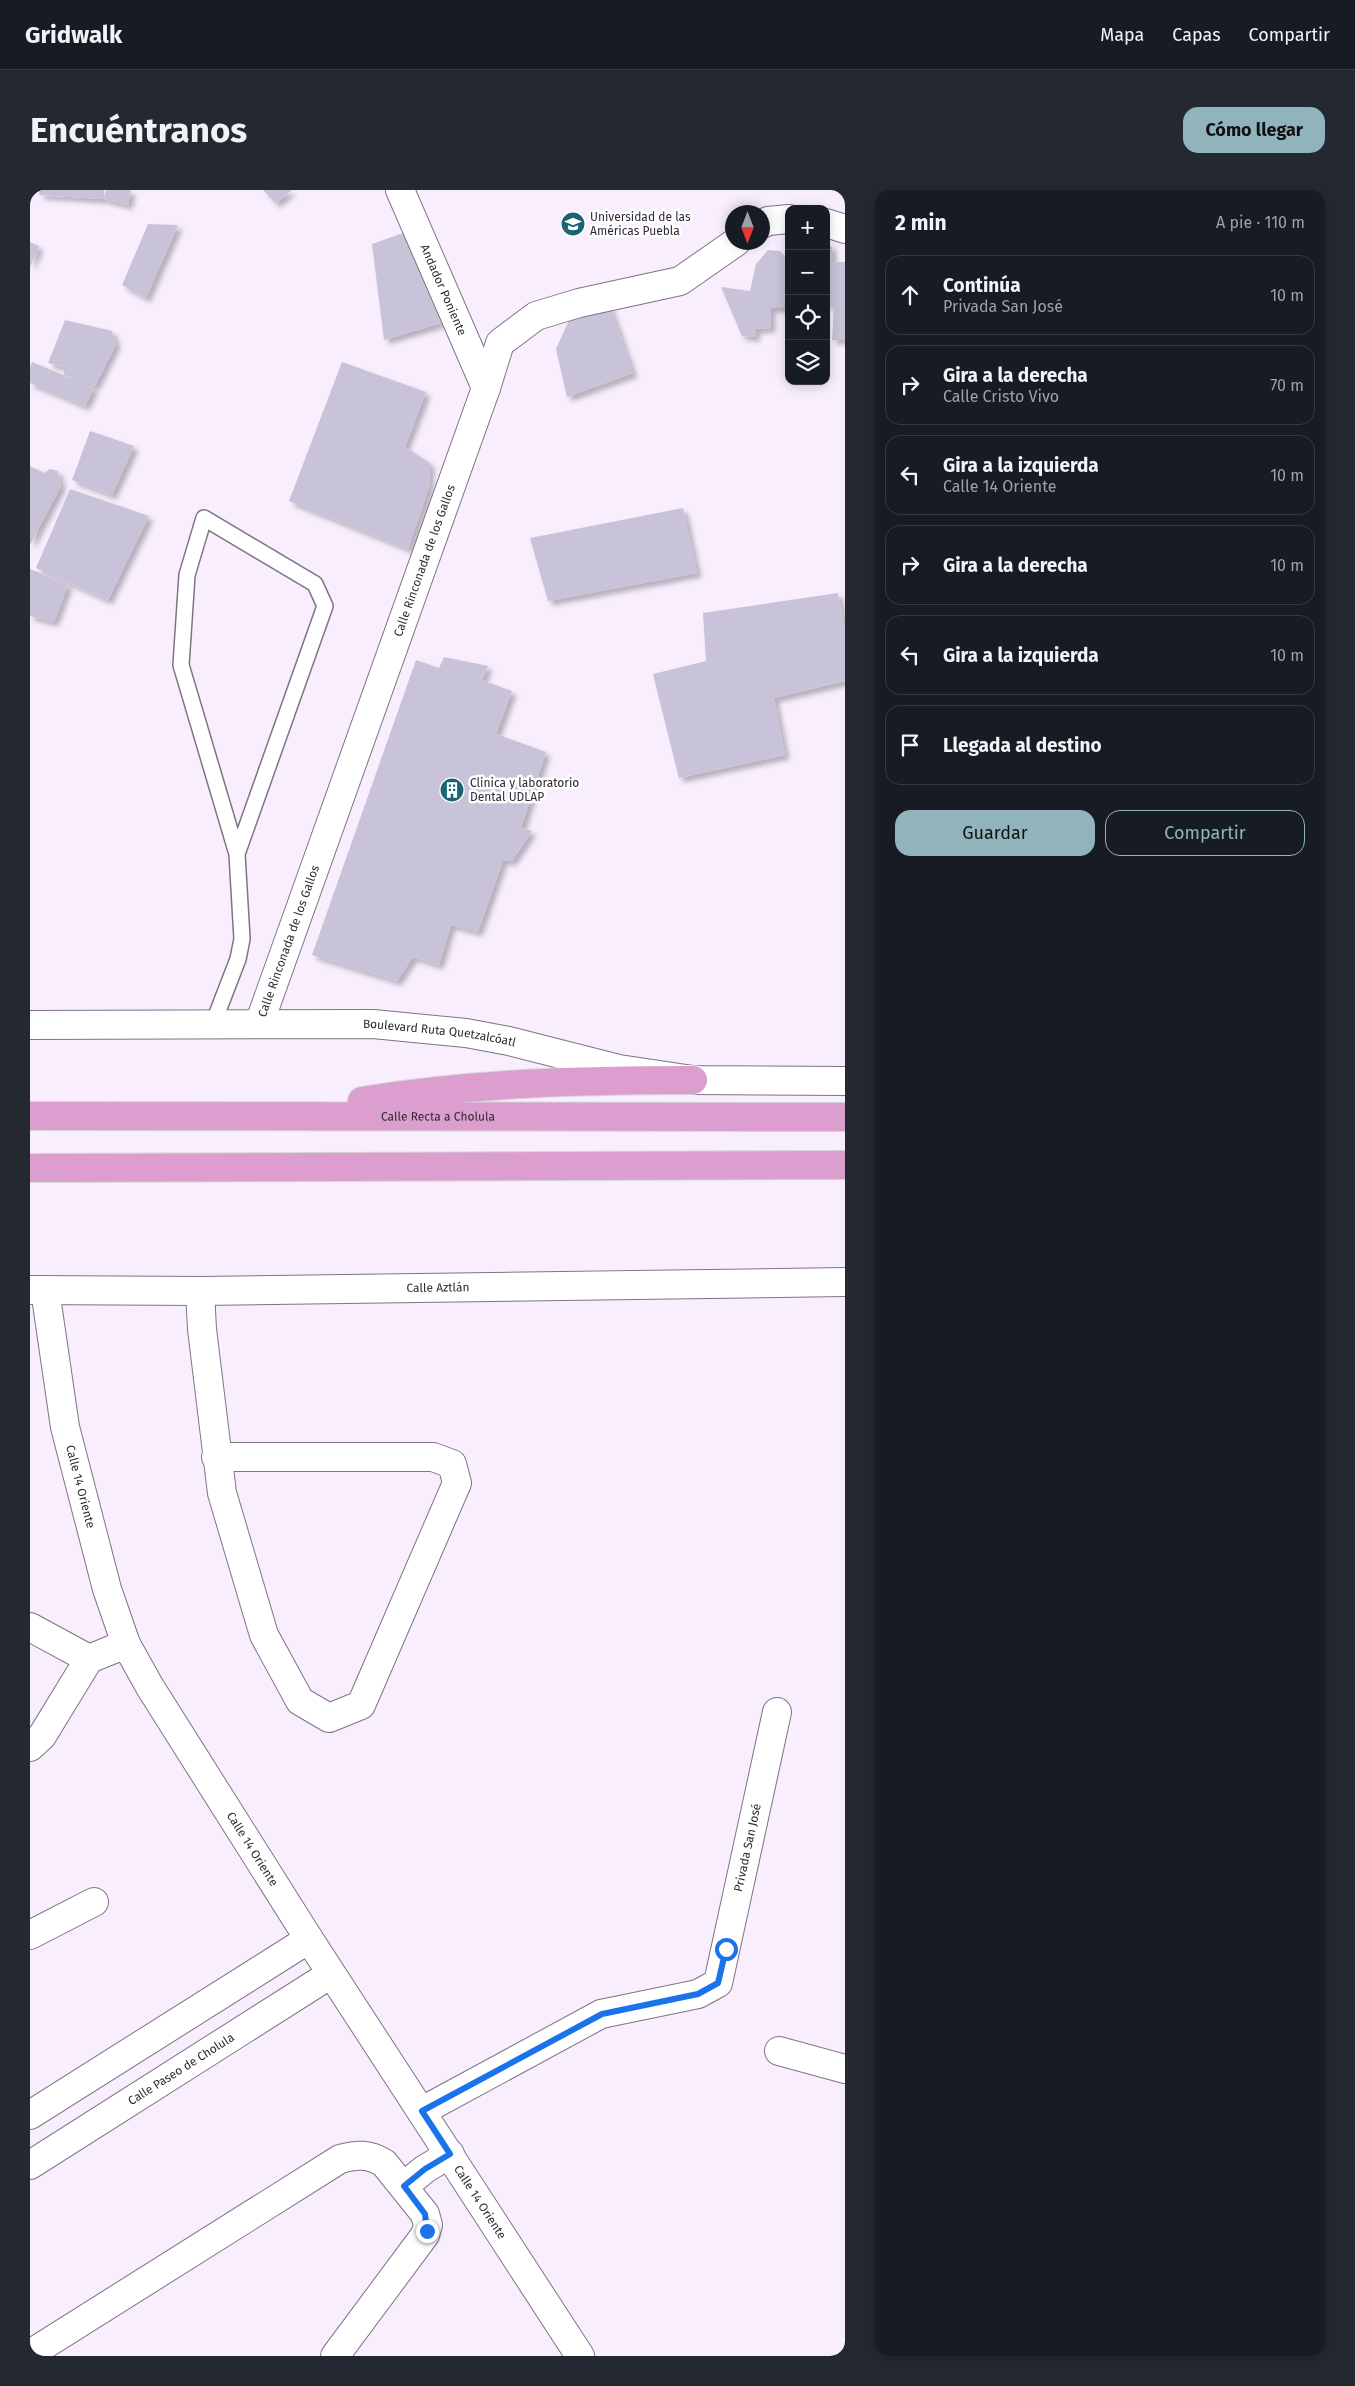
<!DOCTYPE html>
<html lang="es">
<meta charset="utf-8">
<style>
body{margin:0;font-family:"Fira Sans",sans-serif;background:#242831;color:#f1f3f6}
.controls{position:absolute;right:15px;top:15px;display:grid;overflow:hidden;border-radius:10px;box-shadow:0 2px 12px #0003}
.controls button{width:45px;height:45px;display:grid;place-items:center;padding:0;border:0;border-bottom:1px solid #363941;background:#171b24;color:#f1f3f6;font:25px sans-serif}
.compass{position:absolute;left:695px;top:15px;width:45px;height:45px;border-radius:50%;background:#171b24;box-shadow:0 2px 12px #0003;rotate:180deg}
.stop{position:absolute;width:15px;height:15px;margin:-11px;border:4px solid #1a73e8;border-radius:50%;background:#fff}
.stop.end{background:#1a73e8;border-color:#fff;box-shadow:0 1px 5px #0008}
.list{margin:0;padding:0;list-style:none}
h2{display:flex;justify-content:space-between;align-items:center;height:65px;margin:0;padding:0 20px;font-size:21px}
h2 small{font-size:16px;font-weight:400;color:#9ea1a6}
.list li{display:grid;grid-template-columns:32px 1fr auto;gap:15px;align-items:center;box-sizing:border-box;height:80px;margin:0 10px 10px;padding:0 10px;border:1px solid #363941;border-radius:15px}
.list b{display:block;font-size:19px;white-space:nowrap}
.list p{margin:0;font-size:16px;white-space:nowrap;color:#9ea1a6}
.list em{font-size:16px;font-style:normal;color:#9ea1a6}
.actions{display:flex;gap:10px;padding:15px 20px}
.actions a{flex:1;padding:11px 0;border:1px solid #91b3bb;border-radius:15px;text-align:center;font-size:18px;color:#91b3bb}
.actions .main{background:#91b3bb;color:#111}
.icon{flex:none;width:28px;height:28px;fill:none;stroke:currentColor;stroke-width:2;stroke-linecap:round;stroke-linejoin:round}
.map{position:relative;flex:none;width:815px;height:2166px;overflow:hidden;border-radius:15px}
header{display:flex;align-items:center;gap:30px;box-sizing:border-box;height:70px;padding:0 25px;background:#171b24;border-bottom:1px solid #363941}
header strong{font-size:24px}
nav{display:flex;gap:28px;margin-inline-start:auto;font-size:18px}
.intro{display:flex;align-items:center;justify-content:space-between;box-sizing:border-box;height:120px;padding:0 30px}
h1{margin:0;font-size:35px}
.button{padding:12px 22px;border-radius:15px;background:#91b3bb;color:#111;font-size:18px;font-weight:700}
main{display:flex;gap:30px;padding:0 30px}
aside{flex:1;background:#171b24;border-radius:15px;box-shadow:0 2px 12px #0003}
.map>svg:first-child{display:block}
.building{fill:#c8c3d8;filter:url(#shadow)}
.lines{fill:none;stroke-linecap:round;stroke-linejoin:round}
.lane-casing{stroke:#7f7384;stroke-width:18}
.street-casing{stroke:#7f7384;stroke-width:30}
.secondary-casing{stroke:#7f7384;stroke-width:30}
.primary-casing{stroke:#d6d5d6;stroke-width:30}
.lane{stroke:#fff;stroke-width:15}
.street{stroke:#fff;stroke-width:28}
.secondary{stroke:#fff;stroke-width:28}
.primary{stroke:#db9ece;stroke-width:28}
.route{stroke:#1a73e8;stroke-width:6}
.labels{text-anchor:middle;stroke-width:5;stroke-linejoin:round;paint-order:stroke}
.poi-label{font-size:12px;fill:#302b33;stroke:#fff;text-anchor:start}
.street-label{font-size:12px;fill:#302b33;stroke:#fff}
</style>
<header>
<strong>Gridwalk</strong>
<nav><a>Mapa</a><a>Capas</a><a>Compartir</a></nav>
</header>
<div class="intro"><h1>Encuéntranos</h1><a class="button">Cómo llegar</a></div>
<main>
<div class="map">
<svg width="815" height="2166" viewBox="0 0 815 2166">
<defs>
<filter id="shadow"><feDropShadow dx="4.5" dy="4.5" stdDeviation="2.5" flood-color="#0004"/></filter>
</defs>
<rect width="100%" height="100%" fill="#f8eefd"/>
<!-- building -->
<path class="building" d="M10 0H74V9L9 5Z
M76 0H101L98 15 74 9Z
M233 0H262L246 13Z
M118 34 148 35 116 108 92 95Z
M373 43 411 133 354 150 342 54Z
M0 52 9 56 0 77Z
M796 53 802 57V72H815V150H802L804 116 796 115Z
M738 60 750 61 759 71V118H741V138L725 139 726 147 712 146 691 97 720 101 726 74Z
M579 115 603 183 537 207 526 159 540 128Z
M35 130 82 141 86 154 65 196 34 185V177L18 173Z
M2 172 64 198 55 216 0 193V177Z
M312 172 396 202 375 257 400 273 399 297 378 359 259 311Z
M60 241 104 256 82 305 42 290Z
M0 276 14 283 20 279 28 281 31 296 0 355Z
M40 299 119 326 78 410 6 378Z
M653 318 667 383 518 411 500 348Z
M0 379 38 395 24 432 0 426Z
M808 403 815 438V491L744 508 755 565 649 588 623 484 676 471 673 423Z
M414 467 458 476 452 490 482 501 466 544 516 562 491 638 502 641 482 671 473 670 448 742 421 735 409 775 383 767 367 791 282 765 386 470 409 478Z"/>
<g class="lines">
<defs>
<path id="lane" d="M183 834 208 769 212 749 207 664 151 475 157 385 174 328 285 394 295 416 207 664"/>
<g id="street">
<path id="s1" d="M370 0 456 198"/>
<path d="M796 33 815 39"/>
<path d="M732 34 738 31 759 29"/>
<path id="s2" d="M229 834 456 198 470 153 506 126 549 113 650 91 706 52"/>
<path id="s3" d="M15 1100 35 1237 77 1399 96 1454 120 1497 279 1749 550 2166"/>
<path d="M170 1101 172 1139 192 1303 234 1445 270 1511 299 1528 331 1515 427 1293 422 1274 403 1267H186"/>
<path d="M0 1437 59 1469"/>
<path d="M0 1557 12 1546 59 1469 96 1454"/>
<path d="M0 1745 64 1712"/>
<path d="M749 1861 815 1879"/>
<path id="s4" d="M392 1921 571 1824 668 1804 688 1793 747 1522"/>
<path d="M0 1925 279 1749"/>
<path id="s5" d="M0 1975 301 1784"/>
<path d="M374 1996 395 1979 420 1964"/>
<path d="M0 2164 310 1969C327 1964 339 1964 354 1973L395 2024 398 2035 395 2045 305 2166"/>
</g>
<g id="secondary">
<path id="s6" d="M0 835 343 834 436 843 479 851 589 879 663 890 815 891"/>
<path id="s7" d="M0 1100 170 1101 815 1092"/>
</g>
<g id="primary">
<path d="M332 911C442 893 553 890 663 890"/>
<path id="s8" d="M0 926 815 927"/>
<path d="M0 978 815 975"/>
</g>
</defs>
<!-- lane casing -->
<use href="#lane" class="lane-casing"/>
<!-- street casing -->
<use href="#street" class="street-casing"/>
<!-- secondary casing -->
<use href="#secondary" class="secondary-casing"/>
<!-- primary casing -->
<use href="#primary" class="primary-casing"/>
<!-- lane -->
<use href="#lane" class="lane"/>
<!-- street -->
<use href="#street" class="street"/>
<!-- secondary -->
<use href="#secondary" class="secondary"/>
<!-- primary -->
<use href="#primary" class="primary"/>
</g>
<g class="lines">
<!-- route -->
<path class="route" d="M397 2041 395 2024 374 1996 395 1979 420 1964 392 1921 572 1824 668 1804 688 1793 696 1759"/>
</g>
<!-- icons -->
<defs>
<symbol id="university-disc" viewBox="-11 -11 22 22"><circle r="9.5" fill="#1c6473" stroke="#fff"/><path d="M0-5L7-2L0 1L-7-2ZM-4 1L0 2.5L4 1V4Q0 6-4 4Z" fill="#fff"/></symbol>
<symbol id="building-disc" viewBox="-11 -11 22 22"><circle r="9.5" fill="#1c6473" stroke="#fff"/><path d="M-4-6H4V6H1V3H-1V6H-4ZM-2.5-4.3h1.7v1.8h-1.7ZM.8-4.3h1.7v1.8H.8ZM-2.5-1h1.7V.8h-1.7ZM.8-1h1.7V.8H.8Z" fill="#fff"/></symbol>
</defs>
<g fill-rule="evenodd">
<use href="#university-disc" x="529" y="20" width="28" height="28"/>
<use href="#building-disc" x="408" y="586" width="28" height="28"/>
</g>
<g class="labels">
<!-- poi labels -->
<g class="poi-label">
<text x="560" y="31">Universidad de las<tspan x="560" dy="14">Américas Puebla</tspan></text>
<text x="440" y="597">Clinica y laboratorio<tspan x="440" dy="14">Dental UDLAP</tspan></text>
</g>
<!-- street labels -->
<g class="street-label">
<text dy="4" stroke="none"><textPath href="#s1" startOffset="109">Andador Poniente</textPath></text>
<text dy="4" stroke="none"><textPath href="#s2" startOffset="492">Calle Rinconada de los Gallos</textPath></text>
<text dy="4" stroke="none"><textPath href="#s2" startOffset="88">Calle Rinconada de los Gallos</textPath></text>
<text dy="4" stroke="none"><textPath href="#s6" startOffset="410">Boulevard Ruta Quetzalcóatl</textPath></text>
<text dy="4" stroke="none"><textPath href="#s8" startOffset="408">Calle Recta a Cholula</textPath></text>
<text dy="4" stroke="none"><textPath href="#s7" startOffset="408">Calle Aztlán</textPath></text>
<text dy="4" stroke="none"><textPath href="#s3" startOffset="200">Calle 14 Oriente</textPath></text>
<text dy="4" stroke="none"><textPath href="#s4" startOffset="464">Privada San José</textPath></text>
<text dy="4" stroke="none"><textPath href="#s3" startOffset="605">Calle 14 Oriente</textPath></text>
<text dy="4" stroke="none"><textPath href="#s5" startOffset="179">Calle Paseo de Cholula</textPath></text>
<text dy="4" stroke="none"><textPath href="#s3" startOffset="1025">Calle 14 Oriente</textPath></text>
</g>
</g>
</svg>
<div class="controls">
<button>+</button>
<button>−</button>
<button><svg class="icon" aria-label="locate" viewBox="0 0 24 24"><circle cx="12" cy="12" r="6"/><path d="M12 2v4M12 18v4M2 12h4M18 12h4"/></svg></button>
<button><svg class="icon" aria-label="layers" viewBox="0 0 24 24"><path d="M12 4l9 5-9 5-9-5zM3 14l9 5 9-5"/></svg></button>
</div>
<svg class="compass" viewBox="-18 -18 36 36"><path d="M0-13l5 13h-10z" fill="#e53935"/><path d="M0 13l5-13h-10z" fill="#9ea1a6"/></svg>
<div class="stop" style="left:696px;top:1759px"></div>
<div class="stop end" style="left:397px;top:2041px"></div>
</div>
<aside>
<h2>2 min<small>A pie · 110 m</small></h2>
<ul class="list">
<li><svg class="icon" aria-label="ahead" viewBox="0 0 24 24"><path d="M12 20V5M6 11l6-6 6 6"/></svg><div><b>Continúa</b><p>Privada San José</p></div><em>10 m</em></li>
<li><svg class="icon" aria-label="right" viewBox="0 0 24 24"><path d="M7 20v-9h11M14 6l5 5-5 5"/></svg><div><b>Gira a la derecha</b><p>Calle Cristo Vivo</p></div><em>70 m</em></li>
<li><svg class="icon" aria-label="left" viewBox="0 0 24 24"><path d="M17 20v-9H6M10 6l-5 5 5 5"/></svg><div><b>Gira a la izquierda</b><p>Calle 14 Oriente</p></div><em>10 m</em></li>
<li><svg class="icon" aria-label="right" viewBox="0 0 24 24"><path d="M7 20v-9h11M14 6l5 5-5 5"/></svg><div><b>Gira a la derecha</b></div><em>10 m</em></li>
<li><svg class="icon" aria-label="left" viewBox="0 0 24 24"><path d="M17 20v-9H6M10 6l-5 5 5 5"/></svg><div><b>Gira a la izquierda</b></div><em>10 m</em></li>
<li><svg class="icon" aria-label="arrive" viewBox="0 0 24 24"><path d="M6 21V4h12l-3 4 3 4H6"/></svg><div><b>Llegada al destino</b></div></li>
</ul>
<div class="actions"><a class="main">Guardar</a><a>Compartir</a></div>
</aside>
</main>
